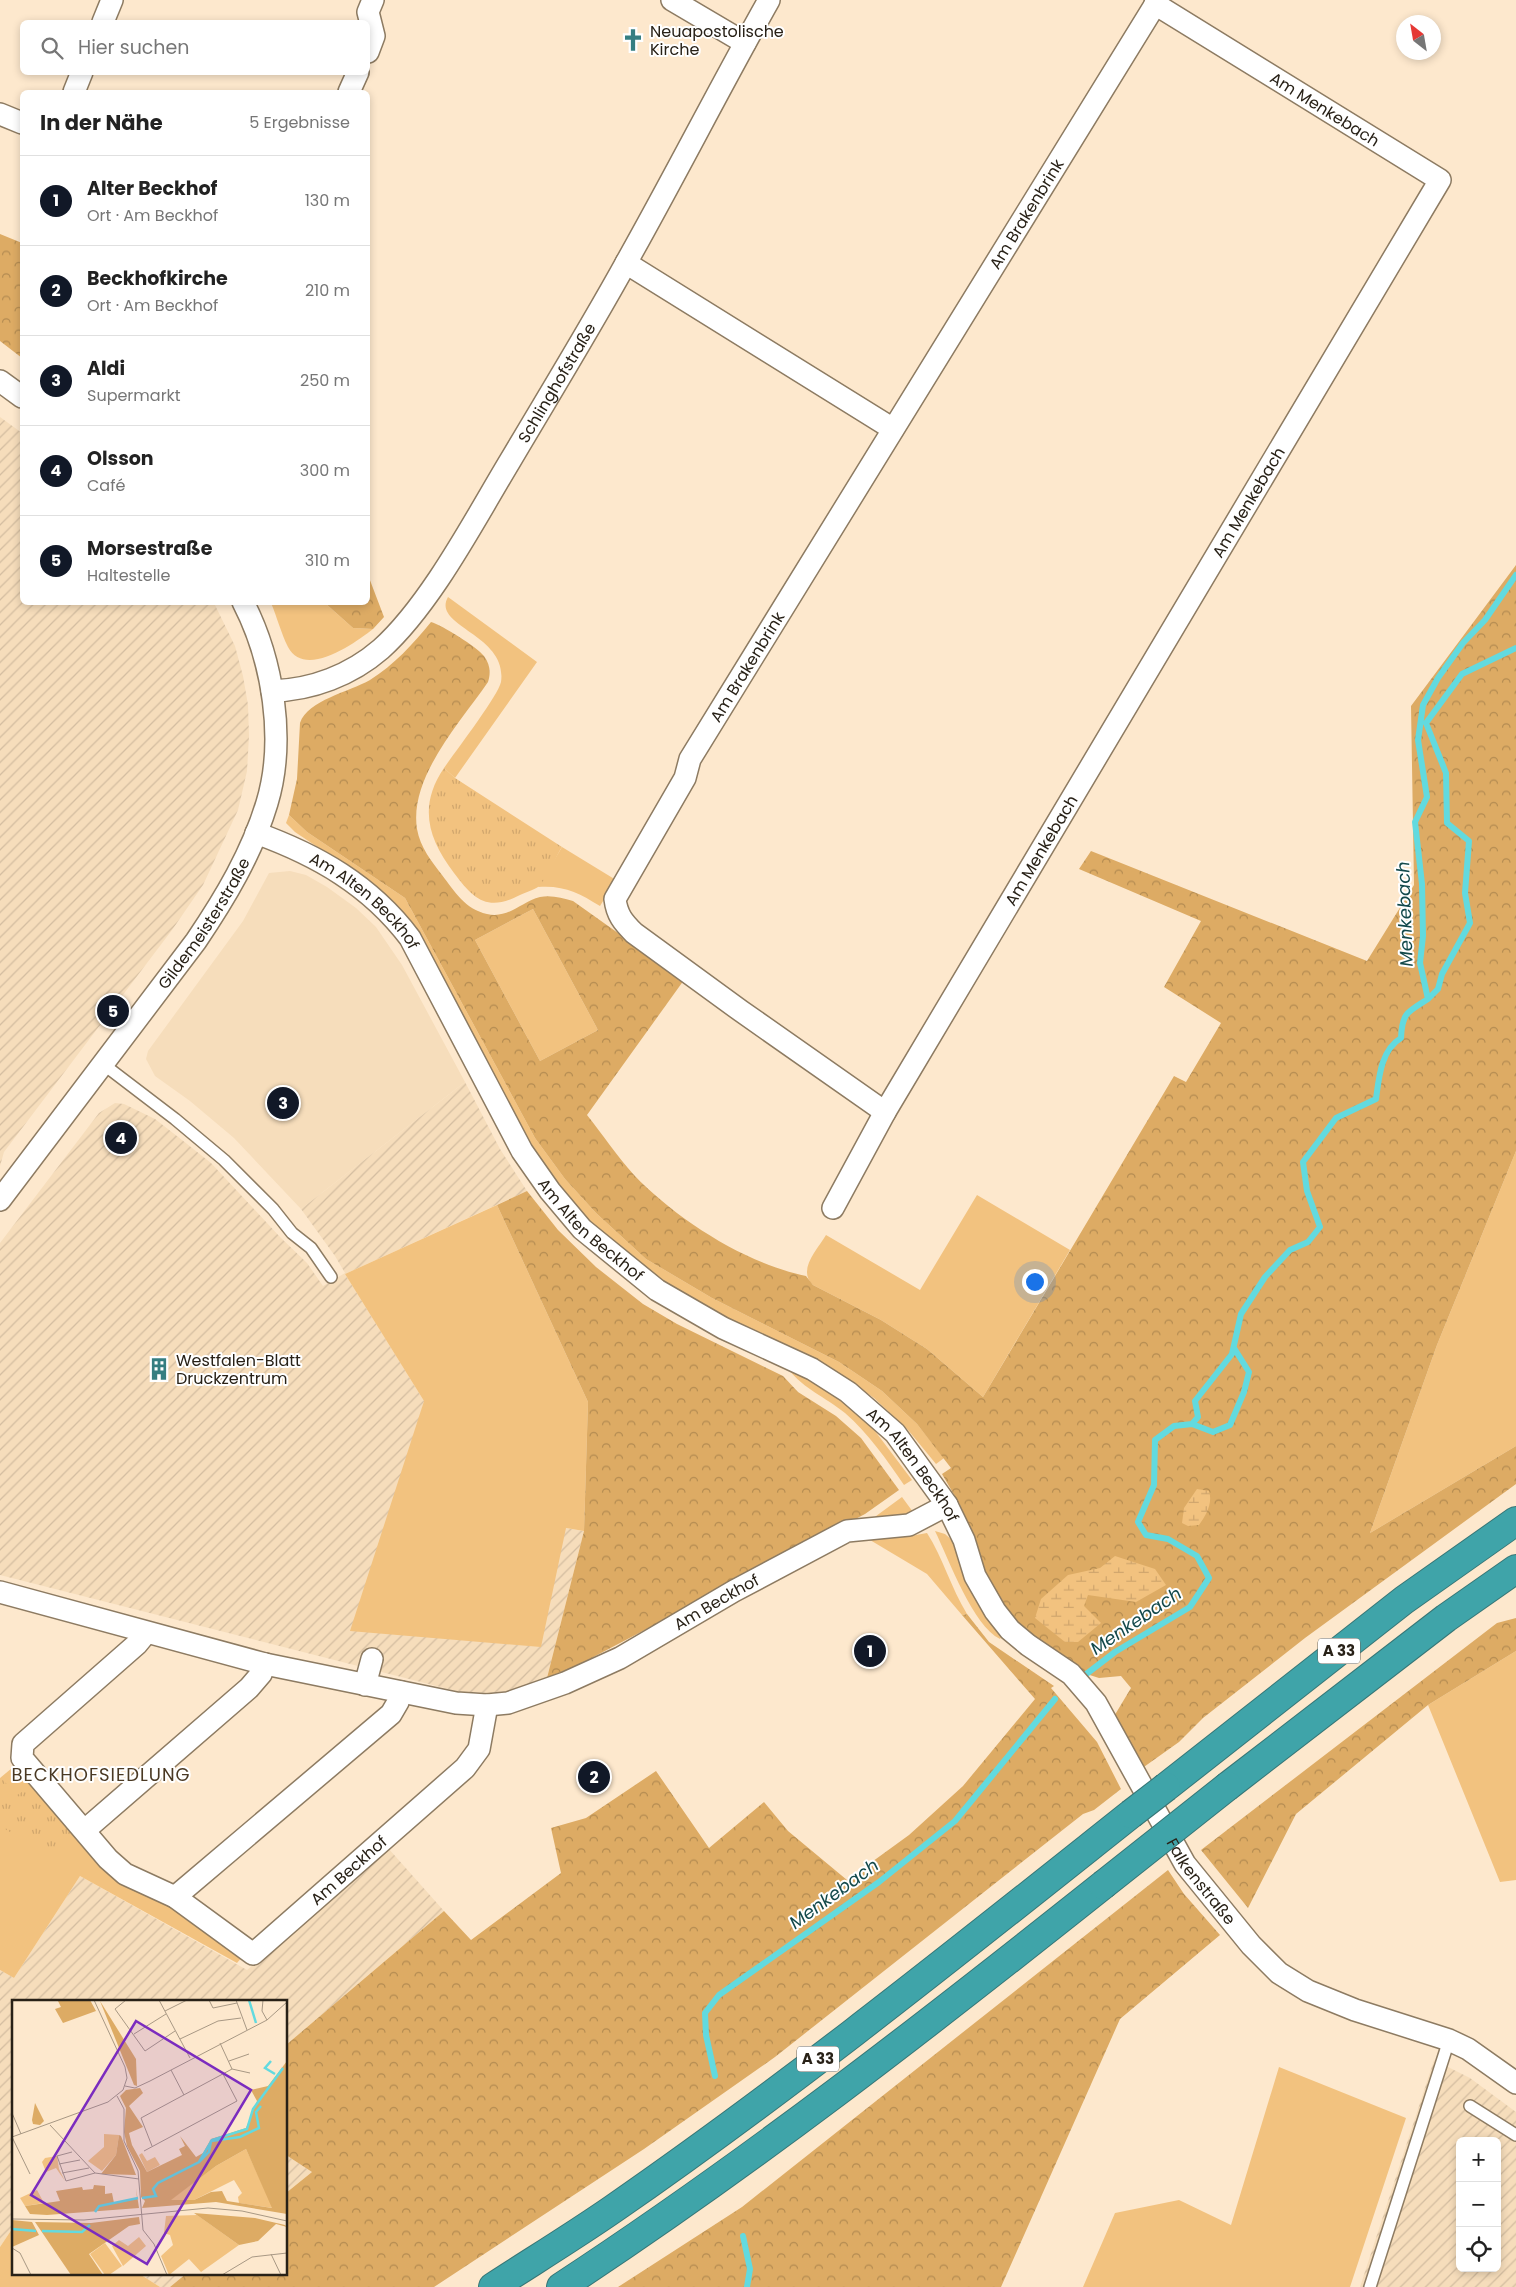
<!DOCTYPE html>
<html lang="de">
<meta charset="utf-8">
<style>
body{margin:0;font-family:Poppins,sans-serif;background:#f2f2f2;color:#222}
.controls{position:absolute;right:15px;bottom:15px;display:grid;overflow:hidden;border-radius:8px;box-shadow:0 2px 8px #0003}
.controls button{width:45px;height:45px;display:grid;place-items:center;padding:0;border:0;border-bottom:1px solid #e0e0e0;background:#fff;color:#222;font:25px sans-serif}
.compass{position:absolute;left:1396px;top:15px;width:45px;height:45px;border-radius:50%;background:#fff;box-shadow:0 2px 8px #0003;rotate:329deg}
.you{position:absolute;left:1034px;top:1281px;width:18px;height:18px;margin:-12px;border:4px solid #fff;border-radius:50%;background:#1a73e8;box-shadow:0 0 0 8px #1a73e833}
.badge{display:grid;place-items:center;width:32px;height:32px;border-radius:50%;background:#111827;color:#fff;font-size:16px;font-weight:700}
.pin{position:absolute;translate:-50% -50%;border:2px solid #fff;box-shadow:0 1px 5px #0006}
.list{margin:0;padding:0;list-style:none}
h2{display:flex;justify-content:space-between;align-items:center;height:65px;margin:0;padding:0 20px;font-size:21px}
h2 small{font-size:16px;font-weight:400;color:#767676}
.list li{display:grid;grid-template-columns:32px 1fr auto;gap:15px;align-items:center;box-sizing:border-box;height:90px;padding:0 20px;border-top:1px solid #e0e0e0}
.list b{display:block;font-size:19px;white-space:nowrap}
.list p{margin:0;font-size:16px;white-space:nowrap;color:#767676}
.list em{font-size:16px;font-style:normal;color:#767676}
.icon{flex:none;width:28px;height:28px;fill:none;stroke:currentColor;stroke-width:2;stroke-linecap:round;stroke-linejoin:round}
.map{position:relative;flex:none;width:1516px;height:2287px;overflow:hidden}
.search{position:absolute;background:#fff;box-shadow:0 2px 8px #0003;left:20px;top:20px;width:350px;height:55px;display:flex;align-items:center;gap:12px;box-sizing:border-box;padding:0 18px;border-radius:8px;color:#767676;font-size:19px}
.panel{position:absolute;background:#fff;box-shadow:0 2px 8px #0003;left:20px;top:90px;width:350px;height:515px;border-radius:8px}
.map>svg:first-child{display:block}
.built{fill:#f6ddbb}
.industrial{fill:url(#industrial-furrows);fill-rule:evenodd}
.green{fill:#f2c27f}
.forest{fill:url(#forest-crowns);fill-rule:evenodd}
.wetland{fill:url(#wetland-marsh)}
.park{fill:url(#park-tufts)}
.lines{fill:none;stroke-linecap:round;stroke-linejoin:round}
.stream{stroke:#62dadf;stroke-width:6}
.service-casing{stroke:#8d7b62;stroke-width:14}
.minor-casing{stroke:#8d7b62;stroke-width:24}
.motorway-casing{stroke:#377676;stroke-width:30}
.service{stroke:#fff;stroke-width:11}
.minor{stroke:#fff;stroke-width:21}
.motorway{stroke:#3fa4a9;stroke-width:28}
.motorway-bridge-casing{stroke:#377676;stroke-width:30;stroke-linecap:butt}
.motorway-bridge{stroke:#3fa4a9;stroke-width:28}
.labels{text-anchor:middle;stroke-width:4;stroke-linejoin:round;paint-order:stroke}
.shield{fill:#fff;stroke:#68645d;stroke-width:1}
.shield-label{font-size:15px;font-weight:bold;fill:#282117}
.poi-label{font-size:16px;fill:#282117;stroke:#fff;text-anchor:start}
.street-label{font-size:16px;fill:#282117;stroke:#fff}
.water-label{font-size:18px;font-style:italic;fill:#13494b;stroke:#fff}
.neighbourhood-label{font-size:18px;letter-spacing:1px;fill:#4a3923;stroke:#fff}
.inset-river{fill:none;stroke:#62dadf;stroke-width:2.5}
.inset-road{fill:none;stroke:#a89884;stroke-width:1}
.view{fill:#7b2cbf;fill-opacity:0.15;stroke:#7b2cbf;stroke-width:2.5}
.inset-edge{fill:none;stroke:#282117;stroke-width:2.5}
</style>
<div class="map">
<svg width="1516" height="2287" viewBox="0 0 1516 2287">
<defs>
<pattern id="industrial-furrows" width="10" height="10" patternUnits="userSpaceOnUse" patternTransform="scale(1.25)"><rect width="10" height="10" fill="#f6ddbb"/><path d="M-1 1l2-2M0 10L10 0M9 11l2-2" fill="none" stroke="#d3bda0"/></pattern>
<pattern id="forest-crowns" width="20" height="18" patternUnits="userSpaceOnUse" patternTransform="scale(1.25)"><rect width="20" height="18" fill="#ddab64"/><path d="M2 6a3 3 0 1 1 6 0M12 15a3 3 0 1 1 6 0" fill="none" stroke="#b38b51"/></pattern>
<pattern id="wetland-marsh" width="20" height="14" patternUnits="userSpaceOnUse" patternTransform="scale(1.25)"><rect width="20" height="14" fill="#f2c27f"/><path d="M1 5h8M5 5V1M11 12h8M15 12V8" fill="none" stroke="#d0a66d"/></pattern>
<pattern id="park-tufts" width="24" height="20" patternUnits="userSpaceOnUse" patternTransform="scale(1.25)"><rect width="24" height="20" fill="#f2c27f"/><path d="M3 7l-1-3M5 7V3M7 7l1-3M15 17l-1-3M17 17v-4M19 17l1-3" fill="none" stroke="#d0a66d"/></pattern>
</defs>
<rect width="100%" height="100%" fill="#fde8cd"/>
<!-- built -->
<path class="built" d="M290 871 306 875 327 887 356 908 376 927 402 965 465 1082 301 1209 234 1138 190 1101 155 1076 146 1059 148 1051 243 921 269 873Z"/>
<!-- industrial -->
<path class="industrial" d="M0 417 22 433V602L214 603 235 646 243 676 248 705 249 736 247 771 238 810 203 885 172 930 4 1152 0 1166Z
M465 1082 500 1149 527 1191 345 1274 424 1401 397 1501 584 1531 547 1678 514 1690 490 1693 460 1692 0 1575V1243L99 1113 115 1103 124 1104 155 1119 182 1140 211 1163 280 1237 307 1263 323 1286 345 1273 335 1256 301 1209Z
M388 1848 444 1911 286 2045V2001H14V2226L0 2247V1970L14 1978 80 1876 247 1970Z
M1434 2060 1470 2078 1516 2112V2287H1360ZM1460 2141H1497V2268H1460Z
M286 2155 312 2172 286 2193Z
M138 2273H187L170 2287H160Z"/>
<!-- green -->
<path class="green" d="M448 597 537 662 455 778 444 768C455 752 498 696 501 682 508 634 431 627 448 597Z
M271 603H325L353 628 373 629C355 643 305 679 288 647 281 633 277 617 271 603Z
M289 815 307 832 405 898 535 1138 565 1179 596 1213 646 1259 712 1298 839 1362 882 1391 917 1424 944 1458 936 1464 908 1430 874 1398 836 1372 720 1315 665 1284 590 1223 560 1188 531 1147 417 934 396 905 368 881 295 832 286 823Z
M562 847 616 880 600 906C579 893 564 885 538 887Z
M533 909 598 1030 540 1061 475 940Z
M1516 1151V1446L1370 1533 1437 1345Z
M977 1195 1070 1250 983 1397 927 1349 881 1320 813 1285C797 1270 817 1250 826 1235L920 1290Z
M497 1205 588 1402 584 1531 566 1528 541 1647 350 1631 424 1401 345 1274Z
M787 1368 831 1392 872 1427 912 1480 904 1485C886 1459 869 1434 845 1413 824 1396 806 1391 787 1368Z
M902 1497 913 1512 904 1518 872 1519Z
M935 1531 945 1534 953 1541 976 1598 1003 1634 1000 1639C973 1626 949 1560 935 1531Z
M927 1533C943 1558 951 1588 967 1614L962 1615 927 1574 865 1537H905Z
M1516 1651V1880L1500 1882 1428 1705Z
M18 1763 156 1892 243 1956 237 1963 80 1876 14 1978 0 1970V1778Z
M1279 2067 1406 2118 1350 2287H1083L1115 2213 1179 2200 1231 2225Z
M14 2226V2273H138L160 2287H0V2247Z"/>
<!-- forest -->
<path class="forest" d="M0 234 22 243V358L0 341Z
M1516 565V1151L1437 1345 1370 1533 1516 1446V1484L1305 1638 1203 1718 1179 1742 1141 1769 1113 1718 1131 1688 1121 1676 1099 1678 1077 1671 1016 1623 1004 1608 986 1573 960 1505 942 1474 951 1468 917 1424 882 1391 839 1362 712 1298 646 1259 596 1213 565 1179 535 1138 405 898 307 832 289 815 297 779 300 723C308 700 349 692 370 680 394 665 413 644 431 622 442 625 477 647 484 656 490 664 491 673 488 682 460 723 409 777 417 829 420 847 432 862 442 875 455 892 465 909 487 914 508 919 521 902 540 897 552 895 562 898 573 901L684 980 587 1115C603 1135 617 1156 634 1175 676 1219 746 1264 806 1276L813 1285 881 1320 927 1349 983 1397 1174 1076 1186 1082 1221 1023 1164 987 1201 921 1079 869 1091 851 1367 961 1414 885 1411 706ZM533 909 598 1030 540 1061 475 940Z
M368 575 384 617 373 629 353 628 325 603 368 602Z
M527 1191 558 1230 596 1267 643 1304 677 1324 783 1376 798 1392 836 1416 861 1438 899 1490 865 1514 582 1663 547 1678 584 1531 588 1402 497 1205Z
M967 1614 989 1642 1054 1686 1051 1688 1097 1742 1121 1789 1094 1810 1083 1814 775 2057 644 2149 434 2287H170L187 2273H286V2193L312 2172 286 2155V2045L444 1911 471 1940 561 1873 551 1828 586 1818 656 1771 709 1848 764 1802 788 1831 847 1880 909 1835 963 1786 1035 1699 962 1615Z
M1516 1618V1651L1428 1705 1296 1814 1248 1908 1201 1850 1497 1623Z
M1168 1870 1184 1894 1220 1935 1120 2019 1001 2287H618L742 2207Z"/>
<!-- wetland -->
<path class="wetland" d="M1197 1489 1209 1491C1213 1503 1206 1516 1199 1525L1188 1526 1182 1523 1184 1508Z
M1115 1556 1155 1569 1166 1585 1136 1602 1088 1595 1084 1606 1101 1623 1078 1642H1065L1035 1618 1041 1599 1068 1575 1100 1568Z"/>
<!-- park -->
<path class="park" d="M444 768 455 778 562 847C556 856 546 881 538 887 534 890 526 892 520 895 488 912 474 900 454 873 428 839 418 806 444 768Z
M3 1780 17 1795 30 1787 73 1834 48 1855 0 1826V1782Z"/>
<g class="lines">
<!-- stream -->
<path class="stream" d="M1428 999 1438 989 1442 974 1470 923 1465 893 1469 841 1447 823 1446 773 1426 723 1462 674 1516 648
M1192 1424 1213 1432 1230 1425 1244 1392 1249 1372 1234 1348
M1085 1675 1115 1652 1190 1607 1209 1578 1197 1556 1168 1539 1146 1535 1138 1522 1154 1485 1155 1440 1174 1426 1192 1424 1198 1417 1195 1401 1232 1354 1241 1314 1265 1277 1290 1250 1308 1242 1320 1227 1307 1191 1303 1162 1336 1118 1376 1099C1379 1077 1381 1050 1401 1038 1402 1013 1407 1012 1428 999L1420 963 1423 936 1422 884 1415 822 1427 797 1418 740 1423 705 1438 678 1463 643 1485 620 1516 575
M715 2076 706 2035 705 2013 719 1995 879 1882 955 1821 1055 1699
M743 2236 750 2269 747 2287"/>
<defs>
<path id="service" d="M103 1064 175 1119 224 1160 273 1209 292 1233 311 1248 331 1277
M1470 2106 1516 2135
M1370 2287 1449 2040"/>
<g id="minor">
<path d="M672 0 745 43"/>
<path d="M103 22 112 0"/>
<path d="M368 52 374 36 368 12 373 0"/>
<path d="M74 92 82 72"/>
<path d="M349 92 358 72"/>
<path d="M0 114 22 123"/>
<path d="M626 263 893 429"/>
<path d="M0 381 22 397"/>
<path id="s1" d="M272 691C312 690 351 675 381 649 431 604 475 519 510 461 549 395 589 330 626 263 675 176 720 87 769 0"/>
<path id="s2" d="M256 833C317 855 370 885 410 938L522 1151 550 1191 582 1229 657 1290 723 1328 812 1369 848 1392 895 1433 947 1505 964 1540 975 1576 995 1611 1010 1630 1028 1645 1071 1674 1096 1703 1185 1864 1251 1945 1279 1973 1308 1991 1355 2010 1449 2040 1468 2049 1516 2083"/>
<path id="s3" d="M885 1112 741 1011 634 933C623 922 617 915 615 899L685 778 690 759 1158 0"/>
<path id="s4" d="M0 1200 196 941C225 898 252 853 267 803 286 740 273 660 243 602"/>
<path id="s5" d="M833 1208 885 1112 1440 180 1155 4"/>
<path id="s6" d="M0 1592 265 1664 456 1703 487 1705 508 1703 565 1683 620 1658 734 1591 847 1531 909 1525 947 1505"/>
<path id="s7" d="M146 1633 137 1644 23 1744 22 1758 108 1859 125 1874 175 1897 253 1954 465 1768 479 1749 487 1705"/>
<path d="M365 1685 372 1659"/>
<path d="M85 1830 249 1688 261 1674 265 1664"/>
<path d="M175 1897 391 1714 398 1702 401 1692"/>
</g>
<path id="motorway" d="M1228 1786 1446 1618 1516 1569
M1166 1787 1404 1600 1516 1521
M493 2287C533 2261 574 2236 613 2209 792 2085 961 1949 1131 1814
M561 2287C750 2163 927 2025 1103 1885"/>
</defs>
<!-- service casing -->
<use href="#service" class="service-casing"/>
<!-- minor casing -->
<use href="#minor" class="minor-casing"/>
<!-- motorway casing -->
<use href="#motorway" class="motorway-casing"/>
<!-- service -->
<use href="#service" class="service"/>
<!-- minor -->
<use href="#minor" class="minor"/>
<!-- motorway -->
<use href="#motorway" class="motorway"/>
<defs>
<path id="motorway-bridge" d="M1131 1814 1166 1787
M1103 1885 1228 1786"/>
</defs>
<!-- motorway-bridge casing -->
<use href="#motorway-bridge" class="motorway-bridge-casing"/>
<!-- motorway-bridge -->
<use href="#motorway-bridge" class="motorway-bridge"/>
</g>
<!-- icons -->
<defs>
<symbol id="church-bare" viewBox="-9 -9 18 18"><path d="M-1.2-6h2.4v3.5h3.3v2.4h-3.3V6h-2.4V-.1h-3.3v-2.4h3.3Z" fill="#357e81" stroke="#fff" stroke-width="2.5" paint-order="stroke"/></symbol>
<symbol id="building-bare" viewBox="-9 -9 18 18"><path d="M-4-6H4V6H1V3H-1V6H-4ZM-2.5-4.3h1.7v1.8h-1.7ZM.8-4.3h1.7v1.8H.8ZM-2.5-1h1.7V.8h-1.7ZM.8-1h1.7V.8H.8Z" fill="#357e81" stroke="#fff" stroke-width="2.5" paint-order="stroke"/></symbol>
</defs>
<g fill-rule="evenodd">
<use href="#church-bare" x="617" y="24" width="32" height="32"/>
<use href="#building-bare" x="143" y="1353" width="32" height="32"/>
</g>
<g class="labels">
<!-- shield labels -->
<g class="shield">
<rect x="1318" y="1638.5" width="42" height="25" rx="4"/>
<rect x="797" y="2046.5" width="42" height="25" rx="4"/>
</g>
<g class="shield-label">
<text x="1339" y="1656">A 33</text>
<text x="818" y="2064">A 33</text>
</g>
<!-- poi labels -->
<g class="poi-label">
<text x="650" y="37">Neuapostolische<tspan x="650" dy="18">Kirche</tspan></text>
<text x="176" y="1366">Westfalen-Blatt<tspan x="176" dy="18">Druckzentrum</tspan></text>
</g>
<!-- street labels -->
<g class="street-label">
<text transform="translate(1325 109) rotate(32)" y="6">Am Menkebach</text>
<text dy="6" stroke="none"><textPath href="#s3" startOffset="1148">Am Brakenbrink</textPath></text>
<text dy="6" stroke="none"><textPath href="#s1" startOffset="439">Schlinghofstraße</textPath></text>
<text dy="6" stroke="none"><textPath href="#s5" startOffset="819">Am Menkebach</textPath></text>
<text dy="6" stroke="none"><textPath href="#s3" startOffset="616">Am Brakenbrink</textPath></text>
<text dy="6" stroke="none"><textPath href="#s5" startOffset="414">Am Menkebach</textPath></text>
<text dy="6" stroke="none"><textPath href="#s2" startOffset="130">Am Alten Beckhof</textPath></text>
<text dy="6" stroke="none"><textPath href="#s4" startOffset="344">Gildemeisterstraße</textPath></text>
<text dy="6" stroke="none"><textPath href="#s2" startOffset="535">Am Alten Beckhof</textPath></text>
<text dy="6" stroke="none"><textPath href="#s2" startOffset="940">Am Alten Beckhof</textPath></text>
<text dy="6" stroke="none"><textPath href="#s6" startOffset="754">Am Beckhof</textPath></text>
<text dy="6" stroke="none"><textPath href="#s7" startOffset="614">Am Beckhof</textPath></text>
<text dy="6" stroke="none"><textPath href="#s2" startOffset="1455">Falkenstraße</textPath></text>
</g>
<!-- water labels -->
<g class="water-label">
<text transform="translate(1405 914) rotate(-92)" y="6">Menkebach</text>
<text transform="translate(1136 1621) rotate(-34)" y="6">Menkebach</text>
<text transform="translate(834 1894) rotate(-36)" y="6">Menkebach</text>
</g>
<!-- neighbourhood labels -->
<g class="neighbourhood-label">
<text x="101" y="1781">BECKHOFSIEDLUNG</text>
</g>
</g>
<!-- overview -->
<g transform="translate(12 2000)">
<rect width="275" height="275" fill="#fde8cd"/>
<path d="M92 134 107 135 104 155 90 171 76 161 92 147ZM234 149 261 208 227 203 226 197 230 193 222 180 182 200H158L204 166ZM130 153 135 161 143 157 148 165 135 172 127 155ZM45 156 47 169 53 181 44 168 34 172 30 162 33 158ZM25 190 32 203 13 206 8 198ZM185 215 227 245 189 272 177 259 157 275 149 256 161 245 158 235 152 233 154 216ZM127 237 134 246 111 266 100 246 107 240 116 246ZM93 243 110 266 97 275H93L78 254Z" fill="#f2c27f"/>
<path d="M49 0H78L84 11 51 23 43 9 49 7 46 1ZM88 1 124 59 125 86 122 85ZM275 61V214L204 202 130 208 133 201 129 197 128 171 115 146 112 132 114 108 108 96 114 90 128 88 131 93 117 106 131 127 117 133 120 145 135 172 170 155 167 149 173 146 168 136 184 157 191 153 199 139 234 128 245 101 239 90 256 86ZM234 149 260 208 215 201 210 191 199 192 182 200H159L204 166ZM23 103 32 121 28 125 21 124 20 120ZM107 135 109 136 124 175 89 174 104 155ZM82 185 93 186V194L100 193 102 203 125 198 124 188 127 208 35 215 18 214 13 206 48 201 44 191 70 187 71 190 81 189ZM182 213 243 218 273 225 275 227 264 224 246 241 227 245ZM127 217 128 224 117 226 77 254 91 275H59L23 222 79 223ZM0 220 20 222 27 235 0 247Z" fill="#ddab64" fill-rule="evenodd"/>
<path class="inset-river" d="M237 0 244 23M259 61 253 68 263 74M187 162 197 152 199 141 228 137 247 128 244 112 249 106M130 198 144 196 141 189 146 183 187 162 200 140 235 129 241 109 271 68M83 212 87 206 126 198M0 229 24 231M30 231 70 232 78 225"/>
<path class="inset-road" d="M114 0 103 9 133 51 163 31M147 0 178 58M197 0 201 8 225 3M224 0 235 30M251 0 250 11 255 20M153 11 175 0M122 34 154 14M168 39 206 21 229 18M217 61 237 54M220 69 238 73M159 70 172 95M113 86 123 88 138 81 255 20 275 2M105 96 112 109V141L126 171 131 230 142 244 155 275M0 113 9 134M38 125 83 173 127 179M0 137 96 102 111 90 115 78 113 67 82 0M0 137 18 174M140 146 129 118 220 69 208 43M132 151 225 101 211 74M60 152 45 156 54 181 83 173M47 164 68 160M50 173 77 168M0 219 72 220 196 208 230 211 275 221M0 248 8 253 19 275M259 254 269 275M210 275 240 257 275 253"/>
<path class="view" d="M124 21 239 90 135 264 19 195Z"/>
<rect width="275" height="275" class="inset-edge"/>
</g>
</svg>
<div class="controls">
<button>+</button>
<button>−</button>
<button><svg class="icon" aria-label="locate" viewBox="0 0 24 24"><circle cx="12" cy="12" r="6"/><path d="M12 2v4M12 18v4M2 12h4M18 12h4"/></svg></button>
</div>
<svg class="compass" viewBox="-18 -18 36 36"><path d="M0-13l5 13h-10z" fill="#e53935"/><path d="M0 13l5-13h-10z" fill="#767676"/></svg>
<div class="you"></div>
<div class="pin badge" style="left:870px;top:1651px">1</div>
<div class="pin badge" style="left:594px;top:1777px">2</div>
<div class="pin badge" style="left:283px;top:1103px">3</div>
<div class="pin badge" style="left:121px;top:1138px">4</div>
<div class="pin badge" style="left:113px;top:1011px">5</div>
<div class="search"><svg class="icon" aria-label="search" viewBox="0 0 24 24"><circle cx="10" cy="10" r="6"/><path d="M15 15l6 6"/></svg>Hier suchen</div>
<section class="panel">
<h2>In der Nähe<small>5 Ergebnisse</small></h2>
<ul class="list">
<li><span class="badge">1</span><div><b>Alter Beckhof</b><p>Ort · Am Beckhof</p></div><em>130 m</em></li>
<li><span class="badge">2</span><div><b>Beckhofkirche</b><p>Ort · Am Beckhof</p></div><em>210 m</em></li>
<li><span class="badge">3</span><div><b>Aldi</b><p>Supermarkt</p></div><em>250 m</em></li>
<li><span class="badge">4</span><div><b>Olsson</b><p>Café</p></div><em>300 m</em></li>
<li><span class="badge">5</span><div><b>Morsestraße</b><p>Haltestelle</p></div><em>310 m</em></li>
</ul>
</section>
</div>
